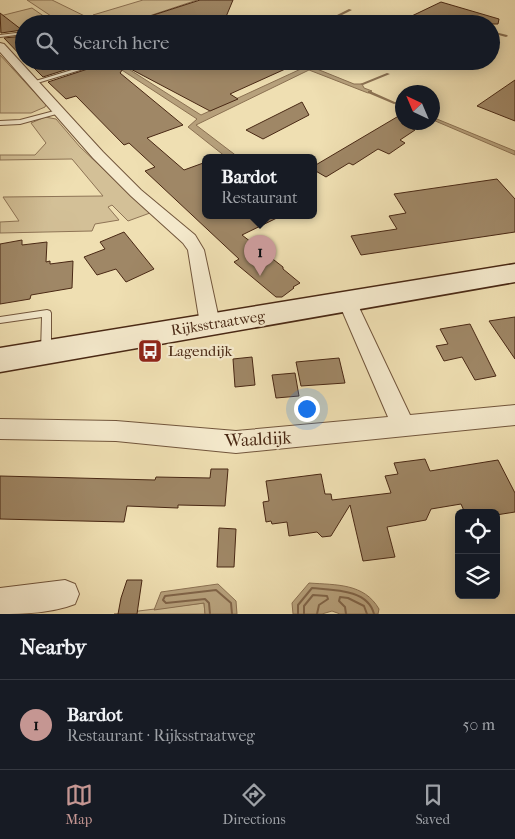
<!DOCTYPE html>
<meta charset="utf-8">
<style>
body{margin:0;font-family:"IM FELL French Canon",serif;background:#20242c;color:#f1f3f6}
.controls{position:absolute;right:15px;bottom:15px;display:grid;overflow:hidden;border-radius:8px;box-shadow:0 2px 12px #0003}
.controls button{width:45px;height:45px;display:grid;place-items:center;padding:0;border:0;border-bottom:1px solid #363941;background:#171b24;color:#f1f3f6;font:25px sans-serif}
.compass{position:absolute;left:395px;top:85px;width:45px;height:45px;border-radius:50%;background:#171b24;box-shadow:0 2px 12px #0003;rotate:316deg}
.you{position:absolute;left:306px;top:408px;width:18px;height:18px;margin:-12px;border:4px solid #fff;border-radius:50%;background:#1a73e8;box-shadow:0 0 0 8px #1a73e833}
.badge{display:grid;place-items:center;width:32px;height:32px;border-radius:50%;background:#c59692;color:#111;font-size:16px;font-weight:700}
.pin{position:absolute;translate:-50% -41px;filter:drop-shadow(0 1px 2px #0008)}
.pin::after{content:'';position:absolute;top:26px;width:18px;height:15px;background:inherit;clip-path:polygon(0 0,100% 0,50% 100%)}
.popup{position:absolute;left:202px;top:154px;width:115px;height:65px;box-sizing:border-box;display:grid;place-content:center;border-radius:8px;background:#171b24;filter:drop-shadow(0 1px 4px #0005);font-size:16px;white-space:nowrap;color:#9ea1a6}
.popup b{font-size:19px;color:#f1f3f6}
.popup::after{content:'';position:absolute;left:50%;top:100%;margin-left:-10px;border:10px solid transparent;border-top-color:#171b24}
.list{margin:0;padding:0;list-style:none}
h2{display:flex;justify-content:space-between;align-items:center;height:65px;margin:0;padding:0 20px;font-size:21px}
h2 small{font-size:16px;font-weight:400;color:#9ea1a6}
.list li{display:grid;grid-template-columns:32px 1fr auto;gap:15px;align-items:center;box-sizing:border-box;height:90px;padding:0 20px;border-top:1px solid #363941}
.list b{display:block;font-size:19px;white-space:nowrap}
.list p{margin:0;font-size:16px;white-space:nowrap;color:#9ea1a6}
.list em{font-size:16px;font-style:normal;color:#9ea1a6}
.icon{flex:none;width:28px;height:28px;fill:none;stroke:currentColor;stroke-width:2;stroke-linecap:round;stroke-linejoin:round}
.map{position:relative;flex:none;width:515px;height:614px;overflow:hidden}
.search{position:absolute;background:#171b24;box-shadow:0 2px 12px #0003;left:15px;right:15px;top:15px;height:55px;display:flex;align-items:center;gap:12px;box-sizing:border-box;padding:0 18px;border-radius:28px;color:#9ea1a6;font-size:19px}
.sheet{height:155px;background:#171b24}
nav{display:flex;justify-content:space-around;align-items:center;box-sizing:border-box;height:70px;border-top:1px solid #363941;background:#171b24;font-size:14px;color:#9ea1a6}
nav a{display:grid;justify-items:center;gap:2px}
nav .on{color:#c59692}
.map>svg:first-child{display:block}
.green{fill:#d3c097;stroke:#8e7456}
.water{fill:#b7a17c;stroke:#8b7152}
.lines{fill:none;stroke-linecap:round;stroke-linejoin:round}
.shore{stroke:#806448;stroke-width:2}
.stream{fill:#8b7152;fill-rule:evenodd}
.building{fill:#9f8766;stroke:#492814}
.lane-casing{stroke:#72563c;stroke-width:2}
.street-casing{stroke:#72563c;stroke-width:2}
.secondary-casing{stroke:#492814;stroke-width:3}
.lane{fill:#f5eacd;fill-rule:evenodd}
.street{fill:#f5eacd;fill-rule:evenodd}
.secondary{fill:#f5eacd;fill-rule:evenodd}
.labels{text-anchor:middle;stroke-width:4.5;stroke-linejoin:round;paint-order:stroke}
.street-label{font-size:15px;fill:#492814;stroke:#f5eacd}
.poi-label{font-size:15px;fill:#492814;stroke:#f5eacd;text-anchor:start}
.near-street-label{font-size:18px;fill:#492814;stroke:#f5eacd}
</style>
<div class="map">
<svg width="515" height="614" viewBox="0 0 515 614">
<rect width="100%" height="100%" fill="#efdfb2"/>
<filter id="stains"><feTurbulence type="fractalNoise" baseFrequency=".004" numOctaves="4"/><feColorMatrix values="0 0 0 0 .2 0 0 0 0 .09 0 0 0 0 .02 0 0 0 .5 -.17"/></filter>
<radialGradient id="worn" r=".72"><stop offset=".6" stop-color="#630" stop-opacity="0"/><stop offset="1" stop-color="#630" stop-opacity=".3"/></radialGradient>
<!-- green -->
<path class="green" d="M27 0H52L101 24H63Z
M143 0H197L125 24H111L93 15Z
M32 8 55 24H24V30L0 32V16Z
M0 55 46 105 45 107 31 113H0Z
M45 117 56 119 80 147 150 213 128 221 112 205 108 207 119 220 95 224 92 231 0 233V222L19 221 3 197 103 196 72 159 0 160V155H35L46 143 31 123Z
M204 603 205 614H114Z"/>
<!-- water -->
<path class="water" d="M108 61H116L201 115 303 68 289 61 312 67 354 84H362L364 88 372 91 368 93 309 70 196 125 238 157H226L188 127 197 119Z
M432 117 515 151V155L433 120Z
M309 583C336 585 364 583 379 609L378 614H340L332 611 322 614H293L292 603Z
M218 584 236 601 237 614H205L204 603 154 610 161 592Z"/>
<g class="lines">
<!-- shore -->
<path class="shore" d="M210 614 209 603 205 599 166 603 163 600 165 596 216 590 231 603 232 614
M298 614V605L312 588C333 590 368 589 374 614
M304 614V606L313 595 327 596 328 599 319 605 317 614
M346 614 345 607 339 601 340 597 348 598 364 606 367 614"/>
<!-- stream -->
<path class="stream" d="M349 9 352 10 340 16 337 15Z
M342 17H344L361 24H356L342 19Z
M491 31 507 35 508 36 506 37 491 33Z
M387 73 390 74 363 85 360 84Z
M368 91H370L397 103 394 104 368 93Z"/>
</g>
<!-- building -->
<path class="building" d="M200 0H233L223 24H138V20Z
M441 2 499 19 498 24H395Z
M0 13 22 30 1 33Z
M24 36V59L4 38Z
M27 61H65L71 68 43 77Z
M112 61H303L230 94 238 99 210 111 125 66 120 73 183 125 147 138 184 170 206 162V215H283L242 235 283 267V269L300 283 293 287 294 288 282 297H276L234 262 239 259 145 171 155 167 129 143 124 145 76 96 66 99 48 82Z
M515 80V121L477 106Z
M302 102 309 115 263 139 246 130Z
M402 114V124L415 130 400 140 405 143 389 154 378 149 353 165 349 163 326 177 314 170V166Z
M497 179 515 199V232L361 255 351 236 397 229 389 216 406 213 394 194Z
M124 232 154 269 126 282 116 269 97 275 84 257 105 249 100 242Z
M22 240V245L47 242 46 262 50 261V264L73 261 72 288 31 295 30 299 0 304V244Z
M515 317V359L489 321Z
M470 324 496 376 475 380 462 357 444 361 436 346 448 344 440 329Z
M252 357 255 385 235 387 233 359Z
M339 358 345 383 301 386 296 362Z
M295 373 299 396 276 398 272 375Z
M425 459 430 471 498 460 515 493V512L496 515V513H465L461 504 431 509 426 520 387 527 395 557 363 561 350 505 331 536 322 537 317 532 289 536 287 522 272 524 271 521 266 522 263 502 269 501 266 481 321 474 325 494H331L332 500 391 493 385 476 398 474 394 463Z
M211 469H228L225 506 178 505V508L127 506 124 522 0 519V476L155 480 156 477 210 478Z
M219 528 236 529 234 567H217Z
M127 580H142L137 614H118L121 598Z"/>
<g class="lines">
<defs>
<path id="lane" d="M24 32V34L0 37V35Z
M67 61H72L80 68 102 61H110L34 84 29 83 75 69Z
M58 110 60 111V113L20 124 0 125V121L20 120Z
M47 310 50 311 51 313V352L49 355 46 356 43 355 41 352 42 317 0 323V317Z"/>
<path id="street" d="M0 43 4 44 103 152 141 190 195 235 204 250 220 324 217 329 210 331 203 329 200 324 188 250 183 243 131 196 93 158 0 52Z
M347 294 354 296 356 301 410 415 515 405V425L236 453 116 441 0 439V419L116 421 236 431 388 417 338 301 340 296Z
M65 580 75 584 79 594 75 604C53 613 24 614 0 614V588Z"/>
<path id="secondary" d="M515 264V282L0 372V348Z"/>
</defs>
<!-- lane casing -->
<use href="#lane" class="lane-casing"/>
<!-- street casing -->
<use href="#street" class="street-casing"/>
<!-- secondary casing -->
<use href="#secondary" class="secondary-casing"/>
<!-- lane -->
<use href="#lane" class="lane"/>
<!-- street -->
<use href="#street" class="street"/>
<!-- secondary -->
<use href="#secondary" class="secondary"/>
</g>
<!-- icons -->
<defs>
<symbol id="bus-square" viewBox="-11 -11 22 22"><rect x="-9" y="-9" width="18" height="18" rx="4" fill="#8f2418" stroke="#f5eacd"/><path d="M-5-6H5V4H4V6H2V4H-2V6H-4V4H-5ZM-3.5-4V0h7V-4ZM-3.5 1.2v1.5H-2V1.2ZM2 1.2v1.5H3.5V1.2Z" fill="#fff"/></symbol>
</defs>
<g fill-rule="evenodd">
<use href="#bus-square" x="136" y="337" width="28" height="28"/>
</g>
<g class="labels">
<!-- street labels -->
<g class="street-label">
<text transform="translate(218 323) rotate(-9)" y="5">Rijksstraatweg</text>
</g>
<!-- poi labels -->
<g class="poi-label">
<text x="168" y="356">Lagendijk</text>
</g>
<!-- near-street labels -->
<g class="near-street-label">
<text transform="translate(258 439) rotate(-3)" y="6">Waaldijk</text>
</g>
</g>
<rect width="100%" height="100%" filter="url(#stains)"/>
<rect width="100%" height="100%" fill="url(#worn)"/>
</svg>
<div class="controls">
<button><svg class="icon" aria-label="locate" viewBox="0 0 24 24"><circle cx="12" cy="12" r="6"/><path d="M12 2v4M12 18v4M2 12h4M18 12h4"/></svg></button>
<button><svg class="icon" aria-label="layers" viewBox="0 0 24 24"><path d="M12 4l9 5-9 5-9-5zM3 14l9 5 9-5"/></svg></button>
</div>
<svg class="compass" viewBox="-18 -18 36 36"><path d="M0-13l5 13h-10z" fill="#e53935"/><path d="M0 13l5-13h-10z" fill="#9ea1a6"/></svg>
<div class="you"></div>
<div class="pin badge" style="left:260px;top:276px">1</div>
<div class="popup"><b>Bardot</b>Restaurant</div>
<div class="search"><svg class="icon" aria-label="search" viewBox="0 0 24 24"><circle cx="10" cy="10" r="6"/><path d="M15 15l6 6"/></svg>Search here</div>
</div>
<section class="sheet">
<h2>Nearby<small></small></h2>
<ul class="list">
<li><span class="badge">1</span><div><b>Bardot</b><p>Restaurant · Rijksstraatweg</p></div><em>50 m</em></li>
</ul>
</section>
<nav>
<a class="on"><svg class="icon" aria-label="map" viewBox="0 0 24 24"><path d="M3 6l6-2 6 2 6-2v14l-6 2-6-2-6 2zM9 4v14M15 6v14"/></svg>Map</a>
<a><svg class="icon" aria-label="directions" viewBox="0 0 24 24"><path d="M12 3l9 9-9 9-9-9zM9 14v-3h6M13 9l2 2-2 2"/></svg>Directions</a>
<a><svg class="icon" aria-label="saved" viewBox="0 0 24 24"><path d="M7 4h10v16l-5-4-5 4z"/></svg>Saved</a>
</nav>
